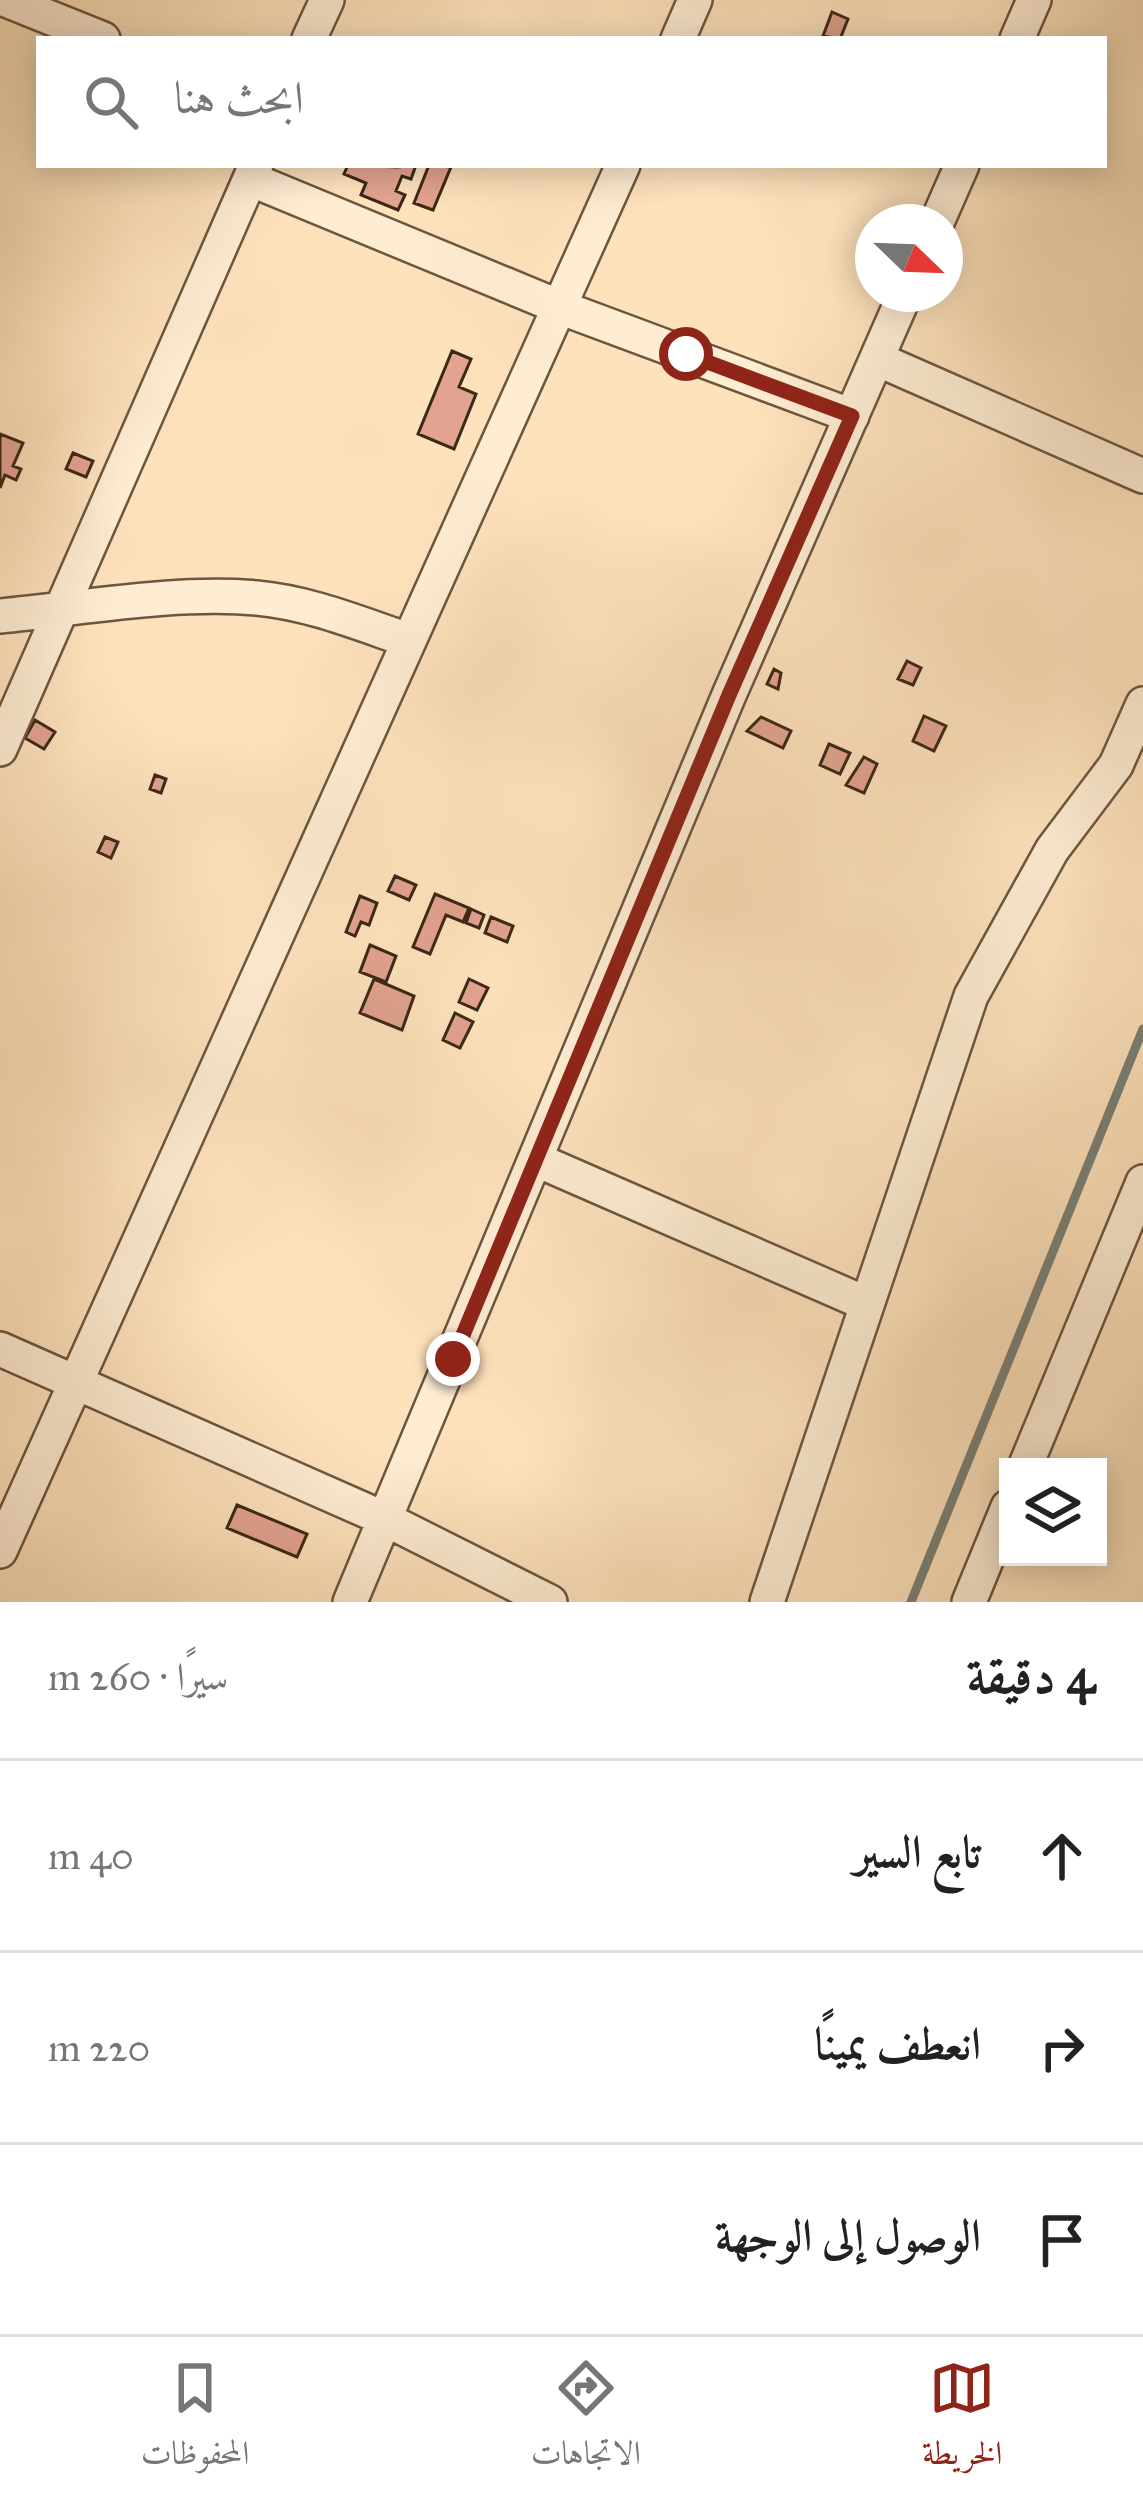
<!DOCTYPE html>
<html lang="ar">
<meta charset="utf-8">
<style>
body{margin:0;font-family:"IM FELL Great Primer",Amiri,serif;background:#f6f6f6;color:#222;direction:rtl}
.controls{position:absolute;right:36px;bottom:36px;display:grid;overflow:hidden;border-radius:0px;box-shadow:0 6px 30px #0003}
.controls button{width:108px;height:108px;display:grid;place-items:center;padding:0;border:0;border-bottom:3px solid #e0e0e0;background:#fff;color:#222;font:60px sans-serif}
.compass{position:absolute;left:855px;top:204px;width:108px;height:108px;border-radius:50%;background:#fff;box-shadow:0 6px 30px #0003;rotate:113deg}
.stop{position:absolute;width:36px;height:36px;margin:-27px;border:9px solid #8f2418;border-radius:50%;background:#fff}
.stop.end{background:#8f2418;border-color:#fff;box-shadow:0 3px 12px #0008}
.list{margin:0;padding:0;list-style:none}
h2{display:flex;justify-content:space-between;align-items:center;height:156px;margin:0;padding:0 48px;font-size:51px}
h2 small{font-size:39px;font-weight:400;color:#767676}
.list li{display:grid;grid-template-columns:78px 1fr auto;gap:36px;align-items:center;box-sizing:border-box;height:192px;padding:0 48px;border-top:3px solid #e0e0e0}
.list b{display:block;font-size:45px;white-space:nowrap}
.list em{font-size:39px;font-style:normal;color:#767676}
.icon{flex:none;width:66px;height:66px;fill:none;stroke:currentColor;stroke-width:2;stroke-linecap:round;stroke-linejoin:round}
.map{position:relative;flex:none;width:1143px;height:1602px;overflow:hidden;direction:ltr}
.search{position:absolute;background:#fff;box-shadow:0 6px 30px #0003;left:36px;right:36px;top:36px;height:132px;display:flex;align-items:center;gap:30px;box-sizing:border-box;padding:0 42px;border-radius:0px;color:#767676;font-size:45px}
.sheet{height:732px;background:#fff}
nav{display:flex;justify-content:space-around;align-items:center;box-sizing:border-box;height:168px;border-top:3px solid #e0e0e0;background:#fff;font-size:33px;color:#767676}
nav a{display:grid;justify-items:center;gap:6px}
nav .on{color:#8f2418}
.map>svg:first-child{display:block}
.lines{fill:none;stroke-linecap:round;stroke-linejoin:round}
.stream{stroke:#798177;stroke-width:9}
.building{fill:#e2a390;stroke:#3c2817;stroke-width:3}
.minor-casing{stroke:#6c5640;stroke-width:38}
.minor{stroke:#feecd3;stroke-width:33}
.route{stroke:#8f2418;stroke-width:15}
</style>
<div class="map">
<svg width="1143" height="1602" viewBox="0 0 1143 1602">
<rect width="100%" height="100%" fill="#fde2bc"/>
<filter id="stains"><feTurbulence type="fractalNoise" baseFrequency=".00167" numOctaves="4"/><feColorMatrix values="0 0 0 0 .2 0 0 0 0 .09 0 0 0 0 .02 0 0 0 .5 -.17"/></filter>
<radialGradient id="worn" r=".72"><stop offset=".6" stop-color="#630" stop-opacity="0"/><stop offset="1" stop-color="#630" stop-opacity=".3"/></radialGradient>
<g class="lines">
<!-- stream -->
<path class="stream" d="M911 1602 1143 1029"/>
</g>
<!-- building -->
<path class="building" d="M832 12 848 19 840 39 823 36Z
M348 165 397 167 416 165 411 179 402 176 396 191 405 195 398 210 361 195 366 183 344 174Z
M429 165 451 167 433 210 414 203Z
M452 351 471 359 459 387 476 394 454 449 418 434Z
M0 434 23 443 13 466 21 469 16 480 5 475 0 488Z
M73 453 93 461 86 477 66 469Z
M907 661 921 668 913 685 898 679Z
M774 669 781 673 778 689 767 684Z
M924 716 946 726 934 751 913 741Z
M761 717 791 731 783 748 747 731Z
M35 720 55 732 44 749 25 738Z
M829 744 850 753 840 774 820 765Z
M864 757 877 764 864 793 846 785Z
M155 775 166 779 161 793 150 789Z
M105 837 118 842 111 858 98 852Z
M395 876 416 885 409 900 388 891Z
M435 894 469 908 463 922 446 915 430 954 413 947Z
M360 896 377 903 369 925 361 922 355 936 346 932Z
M471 909 484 915 479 928 466 923Z
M491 917 513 926 507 942 485 933Z
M370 945 396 956 386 982 360 972Z
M374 979 414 996 402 1030 360 1013Z
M469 979 488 988 477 1010 459 1002Z
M455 1013 473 1022 460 1048 443 1040Z
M237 1505 307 1534 297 1557 227 1528Z"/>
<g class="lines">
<defs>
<path id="minor" d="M6 0 103 39
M309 39 327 0
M678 39 695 0
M1017 39 1034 0
M250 179 562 308 852 416
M937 222 962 165
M877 359 1143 476
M0 616C84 608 173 591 257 598 310 603 358 623 408 640
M0 749 256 165
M537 1160 867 1304
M0 1349 385 1519 550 1602
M1025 1467 1143 1182
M0 1551 623 165
M350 1602 729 695 905 294
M767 1602 971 996 1052 850 1116 765 1143 704
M969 1602 1008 1507"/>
</defs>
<!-- minor casing -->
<use href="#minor" class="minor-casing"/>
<!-- minor -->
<use href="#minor" class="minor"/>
</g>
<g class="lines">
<!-- route -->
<path class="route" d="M453 1359 729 695 852 416 686 354"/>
</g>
<rect width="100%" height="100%" filter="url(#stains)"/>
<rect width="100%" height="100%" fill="url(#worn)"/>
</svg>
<div class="controls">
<button><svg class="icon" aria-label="layers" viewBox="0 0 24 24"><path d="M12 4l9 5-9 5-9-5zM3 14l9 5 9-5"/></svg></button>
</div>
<svg class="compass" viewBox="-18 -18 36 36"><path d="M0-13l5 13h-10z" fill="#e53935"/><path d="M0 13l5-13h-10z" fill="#767676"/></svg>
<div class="stop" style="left:686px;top:354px"></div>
<div class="stop end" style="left:453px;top:1359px"></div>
<div class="search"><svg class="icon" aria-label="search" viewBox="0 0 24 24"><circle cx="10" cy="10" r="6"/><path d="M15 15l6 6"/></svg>ابحث هنا</div>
</div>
<section class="sheet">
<h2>4 دقيقة<small>سيرًا · 260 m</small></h2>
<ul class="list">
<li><svg class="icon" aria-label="ahead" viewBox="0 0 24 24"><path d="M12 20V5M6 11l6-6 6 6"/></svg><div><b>تابع السير</b></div><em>40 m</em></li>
<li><svg class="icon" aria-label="right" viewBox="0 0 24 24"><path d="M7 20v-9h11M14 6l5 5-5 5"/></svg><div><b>انعطف يمينًا</b></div><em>220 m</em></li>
<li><svg class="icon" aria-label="arrive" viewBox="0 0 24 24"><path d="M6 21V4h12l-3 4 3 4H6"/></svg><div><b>الوصول إلى الوجهة</b></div></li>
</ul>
</section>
<nav>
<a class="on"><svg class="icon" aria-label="map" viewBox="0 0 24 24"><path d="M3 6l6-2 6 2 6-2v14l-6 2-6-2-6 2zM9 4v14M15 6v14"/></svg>الخريطة</a>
<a><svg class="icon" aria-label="directions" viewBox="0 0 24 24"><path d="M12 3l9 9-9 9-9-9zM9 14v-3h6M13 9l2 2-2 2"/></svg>الاتجاهات</a>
<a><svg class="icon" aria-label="saved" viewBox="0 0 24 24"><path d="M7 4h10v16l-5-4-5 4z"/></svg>المحفوظات</a>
</nav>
